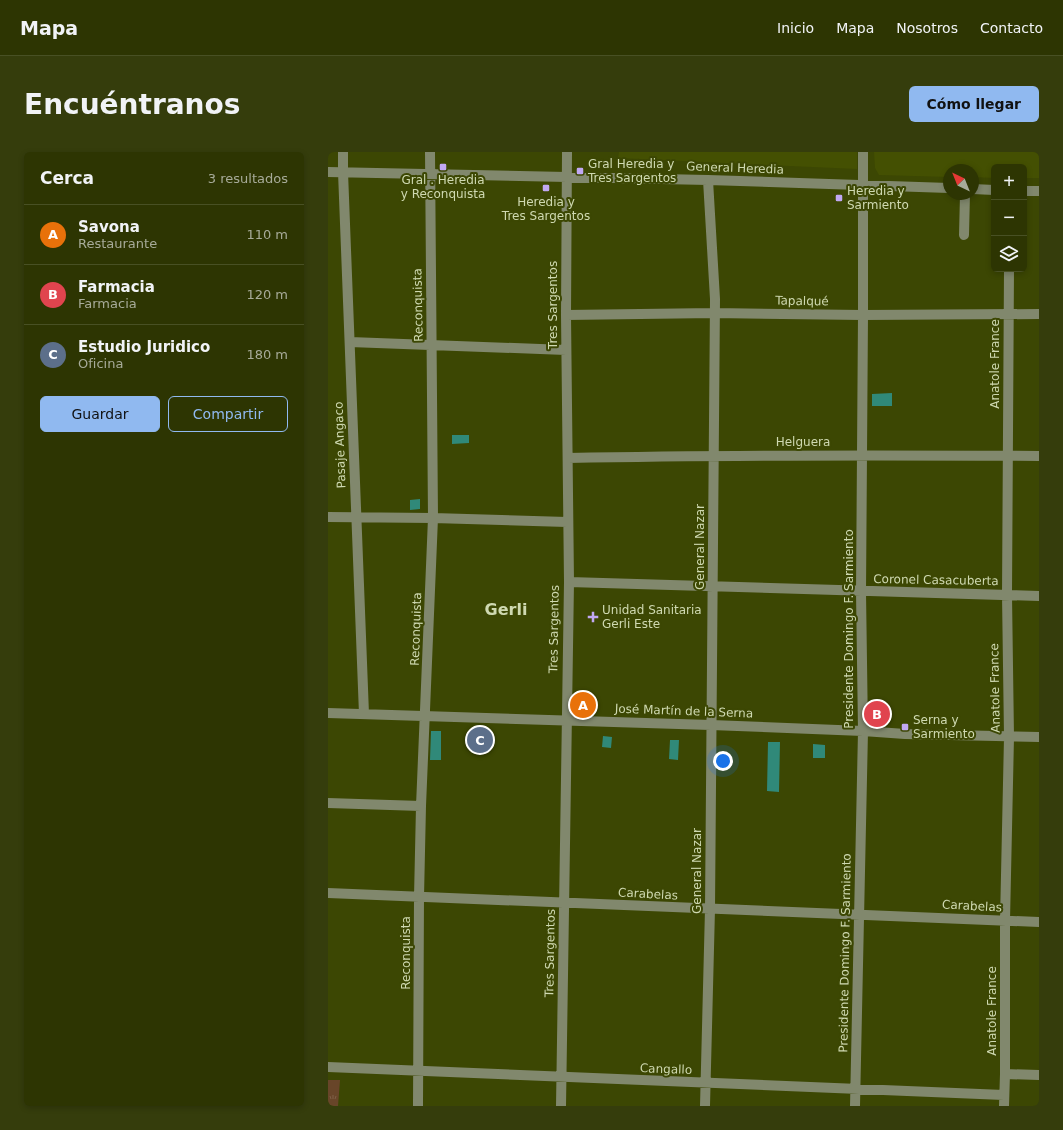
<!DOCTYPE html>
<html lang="es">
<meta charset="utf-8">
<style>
body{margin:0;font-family:"DejaVu Sans",sans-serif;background:#353d0c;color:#f1f3f6}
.controls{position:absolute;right:12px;top:12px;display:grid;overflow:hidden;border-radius:6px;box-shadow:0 2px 6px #0003}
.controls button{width:36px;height:36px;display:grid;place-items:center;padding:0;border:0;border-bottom:1px solid #485024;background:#2d3502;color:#f1f3f6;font:20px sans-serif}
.compass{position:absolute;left:615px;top:12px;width:36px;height:36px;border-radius:50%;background:#2d3502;box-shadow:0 2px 6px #0003;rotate:317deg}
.you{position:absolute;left:395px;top:609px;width:14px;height:14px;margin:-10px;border:3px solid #fff;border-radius:50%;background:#1a73e8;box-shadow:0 0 0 6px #1a73e833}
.badge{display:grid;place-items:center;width:26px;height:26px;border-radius:50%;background:#90b9f0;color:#fff;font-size:13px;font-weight:700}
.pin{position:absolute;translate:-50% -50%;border:2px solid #fff;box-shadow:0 1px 4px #0006}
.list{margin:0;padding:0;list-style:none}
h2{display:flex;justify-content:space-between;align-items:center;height:52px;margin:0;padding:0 16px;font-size:17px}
h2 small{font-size:13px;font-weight:400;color:#a7ab99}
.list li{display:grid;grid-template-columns:26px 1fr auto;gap:12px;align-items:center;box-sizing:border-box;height:60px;padding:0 16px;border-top:1px solid #485024}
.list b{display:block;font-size:15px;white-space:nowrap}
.list p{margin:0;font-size:13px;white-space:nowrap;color:#a7ab99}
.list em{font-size:13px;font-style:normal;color:#a7ab99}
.actions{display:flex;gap:8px;padding:12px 16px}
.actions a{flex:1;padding:9px 0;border:1px solid #90b9f0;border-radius:6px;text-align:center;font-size:14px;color:#90b9f0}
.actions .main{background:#90b9f0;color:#111}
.icon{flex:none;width:22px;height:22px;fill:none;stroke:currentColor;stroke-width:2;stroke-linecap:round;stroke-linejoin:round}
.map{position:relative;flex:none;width:711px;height:954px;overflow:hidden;border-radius:6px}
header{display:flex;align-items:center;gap:24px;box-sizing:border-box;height:56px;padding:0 20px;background:#2d3502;border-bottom:1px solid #485024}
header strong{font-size:19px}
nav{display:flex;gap:22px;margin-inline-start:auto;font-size:14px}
.intro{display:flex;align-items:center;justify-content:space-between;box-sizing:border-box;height:96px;padding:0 24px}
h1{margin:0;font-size:28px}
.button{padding:10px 18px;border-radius:6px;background:#90b9f0;color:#111;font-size:14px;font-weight:700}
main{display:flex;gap:24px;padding:0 24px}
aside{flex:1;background:#2d3502;border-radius:6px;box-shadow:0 2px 6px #0003}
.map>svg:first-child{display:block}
.built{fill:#445002}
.park{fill:url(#park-tufts)}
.building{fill:#308979}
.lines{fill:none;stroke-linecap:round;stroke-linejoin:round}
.minor{stroke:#81886d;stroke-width:10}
.poi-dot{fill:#c1a8f3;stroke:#3c4703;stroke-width:1.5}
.labels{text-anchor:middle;stroke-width:4;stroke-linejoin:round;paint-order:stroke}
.poi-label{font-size:12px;fill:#cfd9b1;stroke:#3c4703;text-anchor:start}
.street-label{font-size:12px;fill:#cfd9b1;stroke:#3c4703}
.district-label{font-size:16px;font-weight:bold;fill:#cfd9b1;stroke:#3c4703}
</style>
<header>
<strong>Mapa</strong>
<nav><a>Inicio</a><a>Mapa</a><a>Nosotros</a><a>Contacto</a></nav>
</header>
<div class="intro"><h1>Encuéntranos</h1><a class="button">Cómo llegar</a></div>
<main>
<aside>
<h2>Cerca<small>3 resultados</small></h2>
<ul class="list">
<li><span class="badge" style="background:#e8710a">A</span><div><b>Savona</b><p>Restaurante</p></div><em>110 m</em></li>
<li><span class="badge" style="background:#e0444e">B</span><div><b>Farmacia</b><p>Farmacia</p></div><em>120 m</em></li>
<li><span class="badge" style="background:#5c6f8a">C</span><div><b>Estudio Juridico</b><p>Oficina</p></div><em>180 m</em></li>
</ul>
<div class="actions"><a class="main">Guardar</a><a>Compartir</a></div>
</aside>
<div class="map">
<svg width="711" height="954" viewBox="0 0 711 954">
<defs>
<pattern id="park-tufts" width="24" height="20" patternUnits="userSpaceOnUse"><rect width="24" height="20" fill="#684529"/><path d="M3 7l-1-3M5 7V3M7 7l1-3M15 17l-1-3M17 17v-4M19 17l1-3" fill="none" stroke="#7d5f46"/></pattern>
</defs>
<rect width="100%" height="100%" fill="#3c4703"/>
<!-- built -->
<path class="built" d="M291 0H529V17L290 6Z
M546 0H711V26H696V15H666V26L645 25V18H621V25L551 23 547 16Z"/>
<!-- park -->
<path class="park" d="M0 928H12L10 954H0Z"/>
<!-- building -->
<path class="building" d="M564 241V254H544V242Z
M124 283H141V291L124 292Z
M92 347V357L82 358V348Z
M103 579H113V608H102Z
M147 579H156V596H147Z
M275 584 284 585 283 596 274 595Z
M342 588H351L350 608 341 607Z
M440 590H452L451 640 439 639Z
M485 592 497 593V606H485Z"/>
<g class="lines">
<!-- minor -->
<path class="minor" d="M15 0V20L36 562
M0 20 380 28 621 36
M645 37 666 38
M696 39H711
M636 83 637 42
M238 163 386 161 535 163 711 162
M22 190 238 198
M240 306C397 303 554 303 711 304
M0 365 105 366 239 370
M241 430 711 444
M0 561 383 573 535 579 577 582 711 585
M0 651 93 654
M0 741 711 770
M0 915 676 943
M677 922 711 923
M90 954 91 745 93 654 105 366 102 0
M233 954 241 430 238 163 239 0
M377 954 382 757 387 147 380 28
M527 954 535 579 533 440 535 163V0
M676 954 677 922V769L681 585 679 443 681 117"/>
</g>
<!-- markers -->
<g class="poi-dot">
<rect x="111" y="11" width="8" height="8" rx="2"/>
<rect x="248" y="15" width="8" height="8" rx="2"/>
<rect x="214" y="32" width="8" height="8" rx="2"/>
<rect x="507" y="42" width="8" height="8" rx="2"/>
<path d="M263 459h4v4h4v4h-4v4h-4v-4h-4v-4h4z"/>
<rect x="573" y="571" width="8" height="8" rx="2"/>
</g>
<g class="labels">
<!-- poi labels -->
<g class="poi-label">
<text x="260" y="16">Gral Heredia y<tspan x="260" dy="14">Tres Sargentos</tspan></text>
<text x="115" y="32" text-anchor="middle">Gral . Heredia<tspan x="115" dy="14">y Reconquista</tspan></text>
<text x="519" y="43">Heredia y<tspan x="519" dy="14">Sarmiento</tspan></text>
<text x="218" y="54" text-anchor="middle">Heredia y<tspan x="218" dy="14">Tres Sargentos</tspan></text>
<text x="274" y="462">Unidad Sanitaria<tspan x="274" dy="14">Gerli Este</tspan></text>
<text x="585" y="572">Serna y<tspan x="585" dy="14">Sarmiento</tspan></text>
</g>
<!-- street labels -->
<g class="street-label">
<text transform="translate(407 16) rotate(2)" y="4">General Heredia</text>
<text transform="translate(474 149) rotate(1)" y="4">Tapalqué</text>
<text transform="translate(90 153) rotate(-91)" y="4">Reconquista</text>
<text transform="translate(225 153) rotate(-90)" y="4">Tres Sargentos</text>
<text transform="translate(667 212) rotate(-90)" y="4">Anatole France</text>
<text x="475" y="294">Helguera</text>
<text transform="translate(12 293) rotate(-92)" y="4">Pasaje Angaco</text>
<text transform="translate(372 395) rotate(-90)" y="4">General Nazar</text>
<text transform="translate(608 428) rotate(1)" y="4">Coronel Casacuberta</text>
<text transform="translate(88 477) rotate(-88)" y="4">Reconquista</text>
<text transform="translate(226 477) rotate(-89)" y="4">Tres Sargentos</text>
<text transform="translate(521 477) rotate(-90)" y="4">Presidente Domingo F. Sarmiento</text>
<text transform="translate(667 536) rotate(-91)" y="4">Anatole France</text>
<text transform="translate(356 559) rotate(2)" y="4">José Martín de la Serna</text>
<text transform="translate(369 719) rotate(-90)" y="4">General Nazar</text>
<text transform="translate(320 742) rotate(3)" y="4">Carabelas</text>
<text transform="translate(644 754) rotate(3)" y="4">Carabelas</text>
<text transform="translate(78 801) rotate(-90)" y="4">Reconquista</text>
<text transform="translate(222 801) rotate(-89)" y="4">Tres Sargentos</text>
<text transform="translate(517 801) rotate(-89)" y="4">Presidente Domingo F. Sarmiento</text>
<text transform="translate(664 859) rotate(-90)" y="4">Anatole France</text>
<text transform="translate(338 917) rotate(2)" y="4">Cangallo</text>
</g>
<!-- district labels -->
<g class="district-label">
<text x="178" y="463">Gerli</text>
</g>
</g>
</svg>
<div class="controls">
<button>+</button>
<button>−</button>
<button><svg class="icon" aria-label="layers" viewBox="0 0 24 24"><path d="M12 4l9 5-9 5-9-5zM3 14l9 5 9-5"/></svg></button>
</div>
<svg class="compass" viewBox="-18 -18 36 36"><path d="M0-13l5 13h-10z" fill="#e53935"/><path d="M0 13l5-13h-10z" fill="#a7ab99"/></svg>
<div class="you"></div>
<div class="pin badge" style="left:255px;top:553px;background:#e8710a">A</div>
<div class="pin badge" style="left:549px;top:562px;background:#e0444e">B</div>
<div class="pin badge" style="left:152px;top:588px;background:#5c6f8a">C</div>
</div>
</main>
